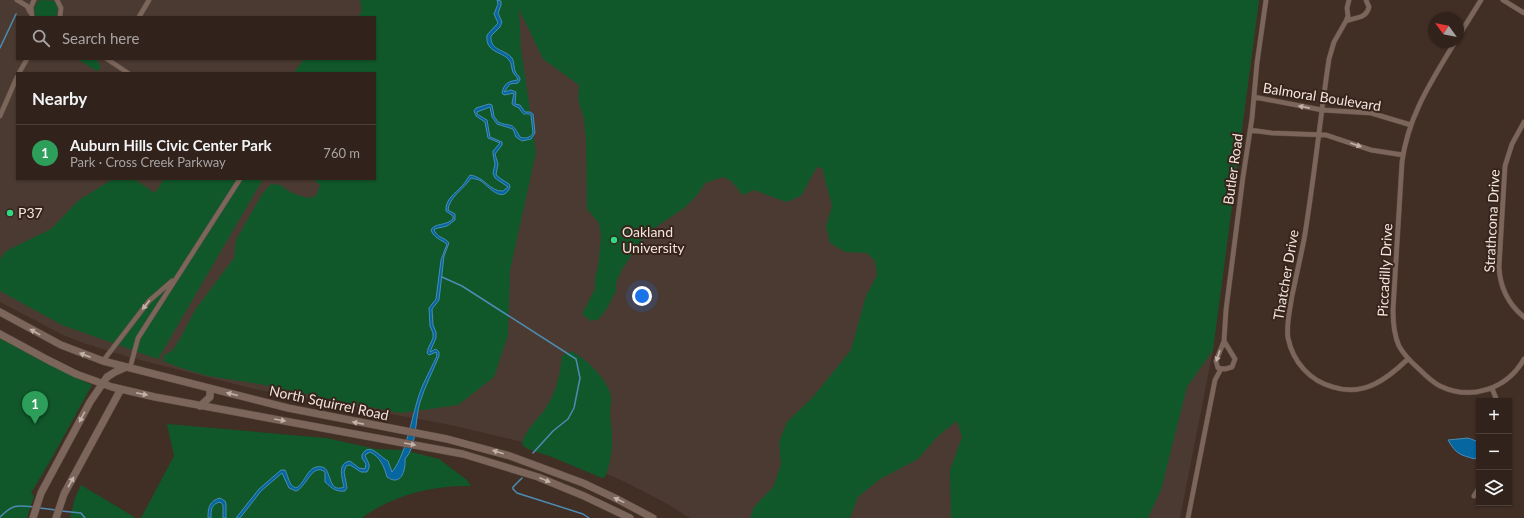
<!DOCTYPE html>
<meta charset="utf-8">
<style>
body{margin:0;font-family:Lato,sans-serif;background:#392a24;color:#f1f3f6}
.controls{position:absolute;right:12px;bottom:12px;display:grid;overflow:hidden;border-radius:0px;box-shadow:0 1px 3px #0004}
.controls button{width:36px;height:36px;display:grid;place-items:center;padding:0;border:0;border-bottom:1px solid #4c3f3a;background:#31221b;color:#f1f3f6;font:20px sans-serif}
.compass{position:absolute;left:1428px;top:12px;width:36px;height:36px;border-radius:50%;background:#31221b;box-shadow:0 1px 3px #0004;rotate:303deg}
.you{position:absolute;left:642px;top:296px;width:14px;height:14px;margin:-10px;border:3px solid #fff;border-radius:50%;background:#1a73e8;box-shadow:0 0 0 6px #1a73e833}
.badge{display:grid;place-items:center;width:26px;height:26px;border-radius:50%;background:#8c9099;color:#fff;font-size:13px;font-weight:700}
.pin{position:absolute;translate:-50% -33px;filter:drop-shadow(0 1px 2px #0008)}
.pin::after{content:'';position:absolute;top:21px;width:14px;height:12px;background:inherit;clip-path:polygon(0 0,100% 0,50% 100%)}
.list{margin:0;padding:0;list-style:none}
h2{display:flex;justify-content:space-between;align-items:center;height:52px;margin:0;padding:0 16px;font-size:17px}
h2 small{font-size:13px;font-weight:400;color:#a8a4a3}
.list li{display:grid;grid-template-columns:26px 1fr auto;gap:12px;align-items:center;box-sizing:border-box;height:56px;padding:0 16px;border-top:1px solid #4c3f3a}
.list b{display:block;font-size:15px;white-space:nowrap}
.list p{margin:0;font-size:13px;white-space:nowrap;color:#a8a4a3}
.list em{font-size:13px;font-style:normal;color:#a8a4a3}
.icon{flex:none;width:22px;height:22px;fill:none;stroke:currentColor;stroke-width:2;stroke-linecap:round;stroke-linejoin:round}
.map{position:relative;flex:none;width:1524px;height:518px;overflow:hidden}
.search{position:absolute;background:#31221b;box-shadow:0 1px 3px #0004;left:16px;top:16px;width:360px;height:44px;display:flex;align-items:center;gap:10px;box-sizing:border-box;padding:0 14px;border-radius:0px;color:#a8a4a3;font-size:15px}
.panel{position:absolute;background:#31221b;box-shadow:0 1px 3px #0004;left:16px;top:72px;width:360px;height:108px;border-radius:0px}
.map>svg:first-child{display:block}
.education{fill:#4b3a32;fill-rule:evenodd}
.green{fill:#10582a}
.water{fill:#0566a0;stroke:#4c8cb3}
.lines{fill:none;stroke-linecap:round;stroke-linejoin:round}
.stream{stroke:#4c8cb3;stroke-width:1.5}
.street-casing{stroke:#5c4c44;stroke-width:5.5}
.secondary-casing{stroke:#5c4c44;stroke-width:8}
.street{stroke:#7c665b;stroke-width:4.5}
.secondary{stroke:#7c665b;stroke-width:7}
.oneway{fill:#c3b2aa}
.poi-dot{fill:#30d883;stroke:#37241b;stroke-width:1.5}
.labels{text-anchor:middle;stroke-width:4;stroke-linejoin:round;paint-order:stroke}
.street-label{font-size:14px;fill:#f2e5df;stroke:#37241b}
.poi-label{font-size:14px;fill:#f2e5df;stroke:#37241b;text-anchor:start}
</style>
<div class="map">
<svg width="1524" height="518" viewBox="0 0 1524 518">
<rect width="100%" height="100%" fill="#412e24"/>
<!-- education -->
<path class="education" d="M0 0H1259L1213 350 1180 518H690L662 501 623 481 588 466 527 443 446 424 254 389 129 357 86 344 63 335 0 302ZM17 17H375V59H17ZM17 73H375V179H17Z"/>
<!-- green -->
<path class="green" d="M40 0 54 1 58 7 56 17H36C33 10 34 5 40 0Z
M360 0H1259L1213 350 1187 387 1161 490 1148 518H951L950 470 962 437 957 421 938 436 918 459 880 479 858 497 850 518H750L754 507 774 486 781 464 779 442 787 422 813 397 851 350 866 296 877 275 875 261 867 253 845 252 830 243 826 226 832 206 822 168 817 167 801 196 786 202 754 190 743 195 731 181 723 177 705 183 698 194 684 208 647 233 622 269 616 283V291L606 310 599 319 591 321 582 314 595 289V279L598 267 601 237 599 223 587 209 586 139 584 119 578 99 579 85 543 59 519 9 521 49 536 152 510 271 508 335 494 377 458 405 401 413 344 402 265 385 208 376 181 368 163 361 164 355 172 351 180 339 195 310 234 258 236 240 262 194 271 184 280 185 292 193 308 198 316 196 320 185 312 179H375V73H294L304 59H375V17H358L362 11Z
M77 59H96L100 65V69L97 71Z
M113 179H134L155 193 164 179H263L158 359 62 325 0 291V259L6 251 51 229 79 200Z
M0 337 69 374 92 385 49 463 31 493 34 496 27 518H0Z
M571 351C587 359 607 379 611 396 612 402 610 408 610 414 613 439 614 453 605 477L602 478 552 457 528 449 522 445C524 430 537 421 545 409 556 393 560 375 562 356Z
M167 424 326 438 376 449 404 450 439 459 467 480 471 486C434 485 392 495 362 518H141L174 456Z
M81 485 136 518H70L75 498Z"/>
<!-- water -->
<path class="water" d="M497 0 501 1V5L498 13 502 22 500 27 491 36C490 51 505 49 512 58 515 62 513 69 516 73 518 76 520 76 520 80L518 83 510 84 504 92 511 90 516 92 515 104 520 105 525 112H530L533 114 535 133 531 139 522 141 516 137 513 129 497 124 492 117 490 107 477 112V114L487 120 490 137 502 142V145L495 154 498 164 496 175 501 179 509 184 510 187C503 205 488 186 481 181 478 179 474 179 471 178 464 189 449 197 448 210L455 214V220L447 226 434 229C436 238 445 237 449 243L444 256 439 300 432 309 433 325 436 332V338L430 352 436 349 439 352V356C433 371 425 386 420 402 415 418 417 447 405 459 406 470 401 487 387 477 384 466 380 457 370 452L365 455C367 462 372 464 367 472H361L350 465 346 466 344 472 347 488 345 491C335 492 332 488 325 482V472C312 462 306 488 296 491L289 488 282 473 261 491 240 518H236L259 489 281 470H285C289 477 288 485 296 488 306 483 307 464 322 467 332 468 327 494 344 487 342 478 337 463 350 461L359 468 365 469 366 464 362 458V455C369 441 380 457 388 461L392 472C408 452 412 411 422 387 427 376 432 366 437 356L436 352 429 355 427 353 428 349 433 338V333L430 326 429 308 436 299 441 260 447 244C440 239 434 238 431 230 434 223 446 226 453 219V216L446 211C445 199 455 194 462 186 465 183 467 179 470 175 485 177 490 192 503 191L508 187 495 178 493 173 495 164 493 154V151L500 143 488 138 485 122 476 116 474 111 476 108 489 104 492 105 494 116 498 122C512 128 511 120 520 137 525 139 530 138 533 133L531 115C523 111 526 119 519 108L513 105 512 103 514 93 504 95 502 93C504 83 509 81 518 80 517 76 514 75 513 72 511 68 512 63 509 60 502 51 485 53 487 35L498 23 494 14 498 4Z
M1468 438 1479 442V453L1475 459C1460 455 1456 454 1448 440Z
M220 498 225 501 226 504V518H223V505L220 502C211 504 211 510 211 518H208C208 508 209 501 220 498Z"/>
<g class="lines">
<!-- stream -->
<path class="stream" d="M0 48 16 14
M442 277 462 286 576 359 580 378 574 408 568 419 553 431 533 453
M522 478 513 487V489L517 493 583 514 589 518
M40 508 56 510
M61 511 81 513 85 518
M0 517C13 504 17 505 34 507"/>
<defs>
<path id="street" d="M17 0 27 6 30 12
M57 0 61 8 60 17
M1349 0 1347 8 1348 16 1346 21 1334 42 1329 59C1320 119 1314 180 1304 240 1300 259 1296 278 1292 296 1290 310 1286 324 1288 338 1293 362 1310 381 1333 387 1364 397 1387 379 1408 359
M1503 0 1524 13
M32 17 31 7 34 0
M139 17 149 0
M1346 21C1356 17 1366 19 1369 7L1366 0
M1458 37 1481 0
M1455 42C1432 80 1408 116 1402 162L1393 310C1393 323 1394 335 1399 346 1404 355 1411 362 1419 369 1425 375 1432 382 1440 386 1471 401 1507 389 1524 359
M107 59 128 73
M19 73 27 59
M1254 97 1322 110 1371 113 1411 125
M0 116 17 77
M1524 122 1512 144 1505 166 1499 267C1500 288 1508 304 1524 317
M1250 130 1272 133 1326 135 1371 150 1403 155
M1224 341 1235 359 1232 367 1225 369 1218 368 1216 361 1224 341 1226 310 1243 177 1252 118 1257 63 1266 0
M103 361 149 301 172 281
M130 368 138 338 240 179
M1492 388 1497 401
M1474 496 1479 488
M1188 518 1215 380 1221 369"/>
<path id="secondary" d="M0 312 61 345 103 361 288 408 447 439 510 456 583 483 617 499 653 518
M0 334 48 360 76 374 112 387 155 397 463 454 538 477 584 496 630 518
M200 406 210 397V389
M33 518 41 493 90 402 107 377 115 372 126 367
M56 518 64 494 121 389"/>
</defs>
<!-- street casing -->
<use href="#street" class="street-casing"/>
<!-- secondary casing -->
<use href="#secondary" class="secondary-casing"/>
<!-- street -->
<use href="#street" class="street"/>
<!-- secondary -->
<use href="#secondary" class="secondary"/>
</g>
<!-- one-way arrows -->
<defs><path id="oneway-solid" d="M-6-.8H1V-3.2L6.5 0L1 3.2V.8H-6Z"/></defs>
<g class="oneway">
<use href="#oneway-solid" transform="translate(1304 107) rotate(-169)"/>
<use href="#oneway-solid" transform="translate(1356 145) rotate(19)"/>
<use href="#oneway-solid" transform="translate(146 305) rotate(129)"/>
<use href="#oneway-solid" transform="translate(35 332) rotate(-151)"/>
<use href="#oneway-solid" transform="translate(85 355) rotate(-159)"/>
<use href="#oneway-solid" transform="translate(1218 356) rotate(109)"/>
<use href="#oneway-solid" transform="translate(142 394) rotate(12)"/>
<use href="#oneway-solid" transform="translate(232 394) rotate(-166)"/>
<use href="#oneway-solid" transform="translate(82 417) rotate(118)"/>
<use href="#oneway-solid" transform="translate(280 420) rotate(10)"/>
<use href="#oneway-solid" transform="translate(358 423) rotate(-169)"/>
<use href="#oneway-solid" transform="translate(410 444) rotate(10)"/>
<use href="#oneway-solid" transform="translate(498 452) rotate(-163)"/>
<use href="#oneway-solid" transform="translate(545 480) rotate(22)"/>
<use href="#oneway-solid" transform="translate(71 482) rotate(-61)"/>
<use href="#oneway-solid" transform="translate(619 500) rotate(-154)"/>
</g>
<!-- markers -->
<g class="poi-dot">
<circle cx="10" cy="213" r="4"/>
<circle cx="614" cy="240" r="4"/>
</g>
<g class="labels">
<!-- street labels -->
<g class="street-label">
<text transform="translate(1322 97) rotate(9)" y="5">Balmoral Boulevard</text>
<text transform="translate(1233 169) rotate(-82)" y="5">Butler Road</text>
<text transform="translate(1492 221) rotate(-87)" y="5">Strathcona Drive</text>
<text transform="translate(1385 270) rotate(-87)" y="5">Piccadilly Drive</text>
<text transform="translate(1286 275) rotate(-80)" y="5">Thatcher Drive</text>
<text transform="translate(329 403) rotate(12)" y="5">North Squirrel Road</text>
</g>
<!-- poi labels -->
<g class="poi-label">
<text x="18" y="218">P37</text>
<text x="622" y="237">Oakland<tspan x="622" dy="16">University</tspan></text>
</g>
</g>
</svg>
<div class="controls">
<button>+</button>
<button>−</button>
<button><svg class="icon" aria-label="layers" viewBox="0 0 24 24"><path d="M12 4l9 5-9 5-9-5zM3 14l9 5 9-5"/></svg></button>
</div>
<svg class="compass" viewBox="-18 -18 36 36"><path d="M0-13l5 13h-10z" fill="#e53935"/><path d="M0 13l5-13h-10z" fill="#a8a4a3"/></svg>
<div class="you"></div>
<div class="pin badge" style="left:35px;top:424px;background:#2e9e5b">1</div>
<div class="search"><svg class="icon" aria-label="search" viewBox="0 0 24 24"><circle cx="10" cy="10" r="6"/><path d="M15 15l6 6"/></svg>Search here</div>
<section class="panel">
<h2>Nearby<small></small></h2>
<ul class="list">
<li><span class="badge" style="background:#2e9e5b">1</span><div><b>Auburn Hills Civic Center Park</b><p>Park · Cross Creek Parkway</p></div><em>760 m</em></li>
</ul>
</section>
</div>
